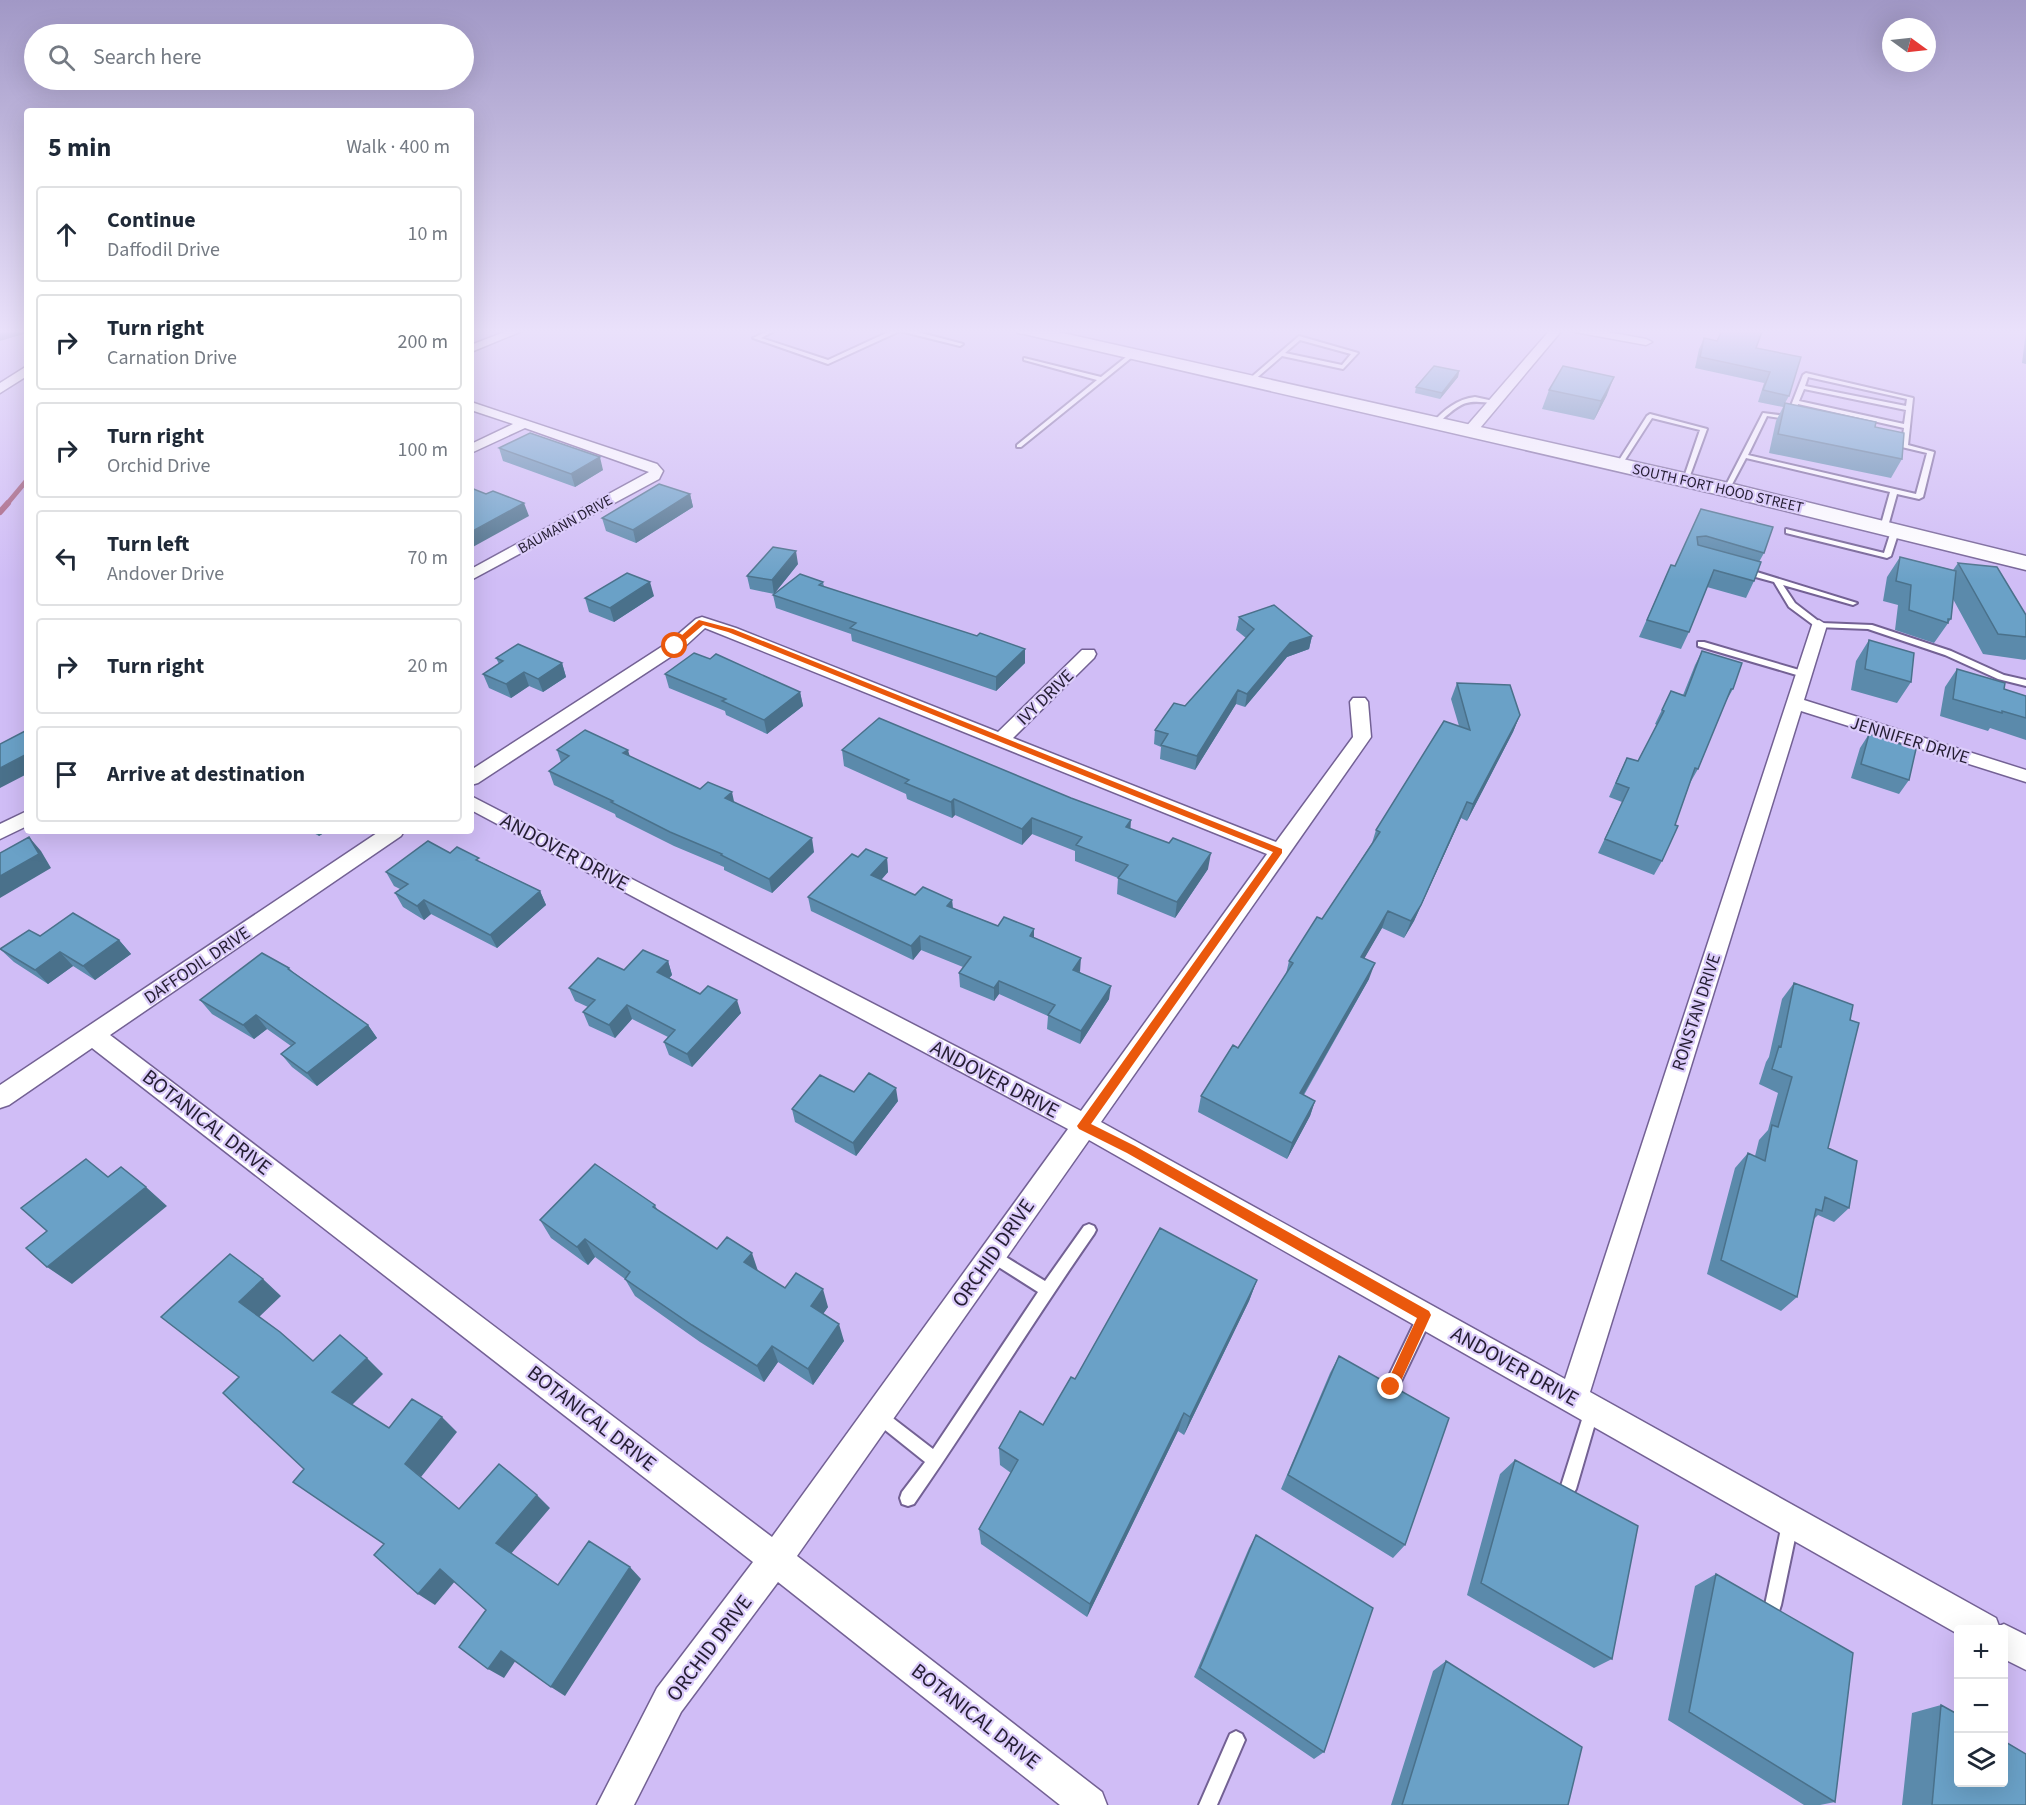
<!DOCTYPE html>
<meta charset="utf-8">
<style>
body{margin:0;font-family:"Source Sans 3",sans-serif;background:#f2f2f3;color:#1f2937}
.controls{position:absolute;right:18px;bottom:18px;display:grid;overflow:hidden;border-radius:6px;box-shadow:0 6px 24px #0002}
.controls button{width:54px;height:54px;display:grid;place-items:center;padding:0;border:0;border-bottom:2px solid #e0e1e3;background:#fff;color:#1f2937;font:30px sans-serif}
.compass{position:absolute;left:1882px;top:18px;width:54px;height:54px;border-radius:50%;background:#fff;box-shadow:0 6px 24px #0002;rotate:105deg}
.stop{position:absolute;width:18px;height:18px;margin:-14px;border:4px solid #ea580c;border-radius:50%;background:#fff}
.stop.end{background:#ea580c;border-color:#fff;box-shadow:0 2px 6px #0008}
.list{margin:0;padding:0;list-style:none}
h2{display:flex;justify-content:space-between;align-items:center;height:78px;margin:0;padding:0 24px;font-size:26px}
h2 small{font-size:20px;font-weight:400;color:#747a83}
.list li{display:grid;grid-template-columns:39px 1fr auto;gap:18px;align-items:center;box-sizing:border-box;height:96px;margin:0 12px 12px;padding:0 12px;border:2px solid #e0e1e3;border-radius:6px}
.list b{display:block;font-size:22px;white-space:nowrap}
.list p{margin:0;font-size:20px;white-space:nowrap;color:#747a83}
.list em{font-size:20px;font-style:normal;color:#747a83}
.icon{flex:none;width:33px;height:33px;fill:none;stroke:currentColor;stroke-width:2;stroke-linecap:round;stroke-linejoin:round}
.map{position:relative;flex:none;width:2026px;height:1805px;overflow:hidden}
.search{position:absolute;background:#fff;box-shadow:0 6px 24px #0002;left:24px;top:24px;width:450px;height:66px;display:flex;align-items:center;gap:15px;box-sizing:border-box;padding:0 21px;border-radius:33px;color:#747a83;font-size:22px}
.panel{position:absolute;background:#fff;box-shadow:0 6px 24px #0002;left:24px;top:108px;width:450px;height:726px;border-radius:6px}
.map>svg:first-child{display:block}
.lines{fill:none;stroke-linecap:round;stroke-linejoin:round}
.stream-far1{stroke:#a15675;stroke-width:5}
.stream{stroke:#a15675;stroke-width:6}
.lane-casing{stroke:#736194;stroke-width:4}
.street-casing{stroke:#736194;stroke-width:3}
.highway-casing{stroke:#736194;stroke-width:3}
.lane{fill:#fff;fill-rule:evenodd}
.street{fill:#fff;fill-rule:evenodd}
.highway{fill:#fff;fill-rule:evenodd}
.wall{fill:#5b8aab}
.shaded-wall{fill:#4a718b}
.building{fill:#6aa1c7;stroke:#4a718b;stroke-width:1.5}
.route{fill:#ea580c}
.labels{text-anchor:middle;stroke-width:4.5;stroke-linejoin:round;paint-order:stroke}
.far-street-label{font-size:15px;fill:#241d32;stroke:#dbccfa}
.street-label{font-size:18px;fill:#241d32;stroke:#dbccfa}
.near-street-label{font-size:21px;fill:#241d32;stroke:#dbccfa}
</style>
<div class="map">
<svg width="2026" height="1805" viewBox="0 0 2026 1805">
<rect width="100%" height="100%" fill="#d0bdf6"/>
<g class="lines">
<!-- stream-far1 -->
<path class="stream-far1" d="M7 504 27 480"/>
<!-- stream -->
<path class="stream" d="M0 512 8 503"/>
<defs>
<path id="lane" d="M772 329H778L761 338 828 360 895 329H906L963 344 960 346 900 331 828 364 753 338Z
M1299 336 1358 353 1343 369 1282 356 1252 382H1248V380ZM1300 340 1351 354 1342 365 1285 353Z
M1131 353 1136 354 1021 447H1017V445L1097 380 1024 360V358L1101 377Z
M1806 373 1913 398 1908 445 1934 452 1923 497 1919 499 1897 494 1887 530 1880 528 1890 492 1746 458 1729 490 1724 489 1763 413 1787 416 1803 375ZM1808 377 1907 399 1906 406 1805 386ZM1804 389 1906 410 1904 424 1799 401ZM1798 404 1904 428 1902 443 1891 441 1888 443 1889 444 1927 453 1916 494 1748 455 1767 416 1793 420Z
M1475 397 1498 402 1495 404C1464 398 1460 404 1437 424L1432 423C1444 410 1457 399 1475 397Z
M1650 414 1707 429 1688 481 1683 480 1700 430 1652 418 1621 466 1616 465 1647 416Z
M1786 529 1884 553 1891 531 1895 529 1899 531 1891 556 1887 558 1786 533Z
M1741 569H1747L1857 603 1853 605 1783 585 1795 603 1821 623 1872 625 1951 651 2004 675 2026 680V686L1998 679 1945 655 1868 629 1816 627 1789 607 1774 582 1741 573Z
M1698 642H1704L1806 672 1807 674 1806 676H1800L1698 646Z
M1089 1224 1094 1226 1096 1230 1094 1234C1032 1323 976 1415 914 1504L908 1506 902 1504 900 1498 902 1492 925 1462 875 1422 873 1417 875 1412 880 1410 885 1412 933 1449 1038 1292 986 1259 984 1255 986 1251 991 1249 996 1251 1045 1281 1084 1226Z
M1425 1309 1430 1311 1432 1316 1430 1321 1396 1392 1391 1394 1386 1392 1384 1387 1386 1382 1420 1311Z
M1592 1403 1597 1405 1599 1410 1576 1489 1573 1494 1568 1497 1563 1494 1560 1489 1585 1410 1587 1405Z
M1790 1516 1796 1518 1798 1524 1781 1605 1779 1611 1773 1613 1767 1611 1765 1605 1782 1524 1784 1518Z
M1236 1731 1242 1734 1245 1740 1217 1805H1199L1230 1734Z"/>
<path id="street" d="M512 329H527L471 352V345Z
M1551 329H1563L1475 434H1465L1464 431 1465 428Z
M1569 329H1591L1646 339 1652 342 1646 345 1575 332Z
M27 366V376L0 393V383Z
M471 402 657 464 663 471 659 479 471 580V569L649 472 525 428 471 453V444L513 424 471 410Z
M702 617 736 628 998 732 1082 650H1094L1096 654 1094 658 1013 738 1276 842 1353 737 1350 702 1353 698H1365L1368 702 1371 737 1101 1122 1565 1379 1813 622 1819 620 1827 625 1804 700 2026 770V782L1801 711 1590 1392 1996 1618 1999 1626 2004 1624 2026 1635V1670L2004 1659V1630H1958V1634L1089 1140 797 1556 1102 1792 1107 1805H1060L778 1582 681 1712 634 1805H597L657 1688 753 1562 92 1048 9 1105 0 1108V1085L380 831H404L401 836 110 1035 772 1537 1068 1129 471 810V796L1081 1111 1267 854 705 628 681 650 478 783 471 785V770L669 642 696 619Z
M27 811V826L0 839V824Z"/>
<path id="highway" d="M1015 329H1045L1729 483 2026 556V570L1729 497 1024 334 1018 333Z"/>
</defs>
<!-- lane casing -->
<use href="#lane" class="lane-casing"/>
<!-- street casing -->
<use href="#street" class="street-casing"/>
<!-- highway casing -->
<use href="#highway" class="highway-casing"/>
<!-- lane -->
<use href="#lane" class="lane"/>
<!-- street -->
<use href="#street" class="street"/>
<!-- highway -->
<use href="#highway" class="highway"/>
</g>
<!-- wall -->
<path class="wall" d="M2026 331V364L2022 363Z
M1704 338 1756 348 1789 396 1785 403 1875 427 1902 459 1891 478 1769 453 1776 421 1783 407 1758 402 1764 383 1695 368 1699 349Z
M1459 371 1458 377 1440 399 1415 393 1416 387Z
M1549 390 1607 395 1594 420 1542 409Z
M499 448 603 470 575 487 503 461Z
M690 494 693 507 636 543 606 531 602 518Z
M1701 509 1764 553 1759 562 1754 581 1746 598 1707 587 1689 632 1681 649 1639 637 1671 565 1675 566Z
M1900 557 1953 570 1958 563 2026 615V659L2025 660 1983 654 1953 599 1951 619 1934 643 1895 630 1898 605 1883 601 1887 577Z
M798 564 774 594 750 589 747 576Z
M823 582 824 587 977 636 1025 649V663L996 691 852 641 851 634 776 608 773 595Z
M654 596 614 622 589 612 585 598Z
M1239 617 1312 636 1309 649 1287 657 1245 707 1236 704 1195 770 1160 759 1161 747 1154 744 1155 730 1185 706 1246 638 1236 630Z
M1869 640 1911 682 1897 703 1851 690 1856 661Z
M1702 651 1733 689 1725 703 1698 769 1690 783 1662 861 1654 875 1598 853 1622 802 1609 797 1620 772 1627 758 1638 761 1657 725 1655 724 1671 691 1683 695 1695 665Z
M496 658 562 663 566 677 543 692 529 686 511 698 489 688 483 674 499 664Z
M1957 669 2004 689 2026 696V740L1990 728 1988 731 1940 716 1945 687Z
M665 674 800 692 803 706 767 734 726 715 725 711 669 688Z
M1457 683 1520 715 1513 732 1467 821 1461 818 1414 921 1404 938 1382 928 1364 958 1369 979 1304 1095 1315 1101 1310 1116 1287 1159 1198 1112 1201 1096 1238 1048 1286 974 1289 961 1322 919 1372 843 1376 830 1459 726 1451 699Z
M1869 734 1909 780 1899 794 1851 778 1860 748Z
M557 750 630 757 700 789 735 802 814 852 772 893 724 870V867L674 846 616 817 615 814 554 785 549 771 561 762Z
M842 750 1130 829 1208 869 1175 918 1117 894 1118 878 1075 861V851L1032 834 1022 845 955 815 952 818 907 799 906 794 844 766Z
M310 831H327L319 836Z
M450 853 481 862 540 891 546 905 497 948 431 914 424 920 403 907 395 893 400 889 394 886 386 872Z
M858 857 887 858 888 872 881 880 915 895 952 900 953 908 998 926 1034 929V938L1080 972 1109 999 1080 1044 1047 1029 1048 1016 999 994 994 1001 960 987 959 973 963 967 921 950 913 960 811 911 808 897Z
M40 936 119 940 131 954 95 980 73 966 48 984 14 962 0 949Z
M668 961 672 975 669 978 741 1013 692 1067 669 1055 664 1042 668 1037 632 1019 615 1038 589 1026 583 1012 588 1007 575 1001 569 988 624 970Z
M289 968 293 972 368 1025 377 1038 317 1086 292 1067 281 1054 291 1046 267 1029 254 1039 212 1014 200 1000Z
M1794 983 1828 1148 1849 1208 1834 1222 1818 1215 1814 1219 1797 1297 1781 1311 1707 1274 1735 1168 1748 1153 1755 1156 1759 1140 1768 1130 1778 1093 1759 1084 1766 1062 1769 1057 1782 999Z
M854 1092 898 1101 856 1156 795 1122 792 1109Z
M655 1205 658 1211 717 1249 758 1271 785 1288 828 1307 823 1314 844 1341 813 1385 778 1362 764 1382 700 1342 635 1296 625 1279 595 1257 588 1265 551 1238 540 1220Z
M1257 1280 1249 1301 1184 1435 1178 1431 1087 1617 981 1544 979 1529 1011 1473 1000 1465 999 1448 1043 1425 1075 1379Z
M1339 1356 1405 1545 1393 1558 1281 1489 1330 1373Z
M1515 1460 1612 1659 1594 1668 1467 1595 1500 1474Z
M1256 1535 1324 1752 1314 1759 1194 1677 1249 1548Z
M1716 1574 1835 1802 1820 1805H1804L1668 1720 1695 1586Z
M1446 1661 1568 1805H1391L1433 1671Z
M1941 1705 2026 1805H1902L1912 1713Z"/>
<!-- shaded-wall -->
<path class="shaded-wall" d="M0 329H27V333L0 341Z
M1459 371 1458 377 1440 399 1442 393Z
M1614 377 1607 395 1594 420 1601 401Z
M600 457 603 470 575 487 571 474Z
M690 494 693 507 636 543 633 530Z
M524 503 529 516 471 548V532Z
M796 551 798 564 774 594 772 580Z
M650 582 654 596 614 622 610 608Z
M1312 636 1309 649 1287 657 1245 707 1247 694 1290 643Z
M1025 649V663L996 691V677Z
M562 663 566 677 543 692 538 679Z
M524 672 529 686 511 698 506 684Z
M1238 690 1236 704 1195 770 1197 756Z
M800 692 803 706 767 734 764 720Z
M1520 715 1513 732 1467 821 1473 804Z
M628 750 632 764 623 753Z
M27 754V774L0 788V768Z
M732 792 735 806 725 798Z
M954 799 955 815 952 818 951 802Z
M1467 802 1461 818 1414 921 1404 938 1411 921Z
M1032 818V834L1022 845V829Z
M1131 820 1130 836 1126 827Z
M316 831H327L319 836Z
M29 837 41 851 51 868 0 898V876Z
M812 838 814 852 772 893 769 879Z
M1211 853 1208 869 1175 918 1177 902Z
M887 858 888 872 873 889 871 875Z
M540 891 546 905 497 948 490 935Z
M424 900 431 914 424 920 417 906Z
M952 900 953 914 947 906Z
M1388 911 1382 928 1356 973 1361 957Z
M1034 929V943L1030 936Z
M920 936 921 950 913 960 911 946Z
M119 940 131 954 95 980 83 966Z
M60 952 73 966 48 984 35 970Z
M1081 958 1080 972 1073 970Z
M668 961 672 975 662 986 657 972Z
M1375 963 1369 979 1295 1109 1300 1093Z
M999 981V994L994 1001V988Z
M1111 986 1109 999 1080 1044 1081 1031Z
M737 1000 741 1013 692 1067 687 1054Z
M627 1005 632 1019 615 1038 609 1025Z
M256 1015 267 1029 254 1039 243 1025Z
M368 1025 377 1038 317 1086 307 1073Z
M896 1088 898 1101 856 1156 853 1143Z
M1315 1101 1310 1116 1287 1159 1292 1143Z
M146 1187 167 1206 72 1284 47 1267Z
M585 1239 595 1257 588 1265 577 1247Z
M752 1253 758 1271 744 1262Z
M263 1279 281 1296 258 1318 239 1302Z
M1257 1280 1249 1301 1184 1435 1190 1417Z
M823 1289 828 1307 816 1324 811 1306Z
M839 1324 844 1341 813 1385 808 1369Z
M772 1346 778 1362 764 1382 757 1366Z
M367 1358 383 1374 350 1407 332 1392Z
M1184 1413 1178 1431 1087 1617 1090 1604Z
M442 1417 457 1432 421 1477 405 1464Z
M537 1495 550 1508 510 1555 496 1543Z
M630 1567 641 1579 565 1696 551 1687Z
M440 1569 456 1580 435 1605 418 1594Z
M501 1651 516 1660 504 1678 488 1669Z"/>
<!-- building -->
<path class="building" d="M1723 329H1763L1756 348 1801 357 1789 396 1763 390 1770 372 1700 357 1704 338 1717 341Z
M1434 366 1459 371 1442 393 1416 387Z
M1563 366 1614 377 1601 401 1549 390Z
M1785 403 1876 422 1875 427 1904 433 1902 459 1778 434Z
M530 433 600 457 571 474 499 448Z
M659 484 690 494 633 530 602 518Z
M471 488 486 494 493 491 524 503 471 532Z
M1701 509 1773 527 1764 553 1706 536 1697 537 1698 545 1761 562 1754 581 1714 570 1689 632 1647 620 1671 565 1675 566Z
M773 547 796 551 772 580 747 576Z
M1900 557 1956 571 1951 619H1948V623L1909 610 1911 585 1896 581Z
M1958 563 1997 567 2026 615V637L1998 634Z
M627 573 650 582 610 608 585 598Z
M800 574 823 582 819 585 977 636 980 633 1025 649 996 677 850 628 856 623 773 595Z
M1274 605 1312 636 1290 643 1247 694 1238 690 1197 756 1161 745 1168 734 1155 730 1174 703 1185 706 1254 629 1239 617Z
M1869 640 1914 653 1911 682 1865 669Z
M518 644 562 663 538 679 524 672 506 684 483 674 503 661 496 658Z
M1702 651 1742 663 1733 689H1731L1698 769 1695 768 1675 825 1678 826 1662 861 1605 839 1629 788 1616 783 1627 758 1638 761 1664 711 1662 710 1671 691 1685 696Z
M694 653 710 659 716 654 800 692 764 720 722 701 726 699 665 674Z
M1957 669 2005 683 2004 689 2026 696V718L2002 711V713L1953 699Z
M1457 683 1510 685 1520 715 1473 804 1467 802 1421 905 1411 921 1388 911 1361 957 1375 963 1300 1093 1315 1101 1292 1143 1201 1096 1233 1045 1238 1048 1293 963 1289 961 1317 917 1322 919 1380 832 1376 830 1444 721 1470 730Z
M879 718 1071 798 1131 820 1126 827 1169 843 1173 838 1211 853 1177 902 1118 878 1128 865 1076 845 1082 837 1032 818 1022 829 954 799 951 802 905 783 909 780 842 750Z
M27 730V754L0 768V744Z
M585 730 628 750 623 753 700 789 708 782 732 792 725 798 812 838 769 879 721 855 722 854 670 832 611 802 613 801 549 771 569 756 557 750Z
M1869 734 1916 749 1909 780 1861 764Z
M29 837 39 854 0 876V853Z
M428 841 450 853 457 847 479 858 476 860 540 891 490 935 424 900 417 906 395 893 408 884 386 872Z
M866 849 887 858 871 875 915 895 923 887 952 900 947 906 998 926 1004 917 1034 929 1030 936 1081 958 1073 970 1111 986 1081 1031 1048 1015 1055 1005 999 981 994 988 959 973 971 957 920 936 911 946 808 897 852 854 858 857Z
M73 913 119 940 83 966 60 952 35 970 0 949 29 930 40 936Z
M643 950 668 961 657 972 700 994 708 986 737 1000 687 1054 664 1042 675 1030 627 1005 609 1025 583 1012 595 1000 569 988 598 958 624 970Z
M262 953 289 968 288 969 368 1025 307 1073 281 1054 295 1043 256 1015 243 1025 200 1000Z
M1794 983 1853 1005 1850 1020 1859 1023 1828 1148 1857 1161 1849 1208 1825 1197 1822 1211 1816 1209 1797 1297 1721 1260 1748 1153 1765 1161 1772 1125 1778 1127 1792 1077 1772 1069 1779 1046 1781 1047Z
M869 1073 896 1088 853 1143 792 1109 820 1075 854 1092Z
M86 1159 108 1177 121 1167 146 1187 47 1267 26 1248 47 1231 21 1208Z
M595 1164 655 1205 653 1207 717 1249 727 1237 752 1253 744 1262 785 1288 796 1273 823 1289 811 1306 839 1324 808 1369 772 1346 757 1366 692 1325 625 1279 630 1272 585 1239 577 1247 540 1220Z
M1160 1228 1257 1280 1190 1417 1184 1413 1090 1604 979 1529 1018 1460 999 1448 1020 1411 1043 1425 1071 1377 1075 1379Z
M230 1254 263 1279 239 1302 280 1332 313 1361 340 1335 367 1358 332 1392 389 1428 412 1399 442 1417 405 1464 459 1509 499 1464 537 1495 496 1543 558 1585 589 1541 630 1567 551 1687 501 1651 488 1669 459 1647 486 1610 440 1569 418 1594 374 1555 384 1544 293 1482 304 1469 223 1393 239 1377 161 1317Z
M1339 1356 1449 1418 1405 1545 1288 1475Z
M1515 1460 1638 1526 1612 1659 1481 1583Z
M1256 1535 1373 1608 1324 1752 1200 1668Z
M1716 1574 1853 1653 1835 1802 1689 1712Z
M1446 1661 1582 1747 1568 1805H1402Z
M1941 1705 1959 1715V1782H2004V1741L2026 1754V1805H1932Z"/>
<!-- sky -->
<linearGradient id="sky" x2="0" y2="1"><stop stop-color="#a198c6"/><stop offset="0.57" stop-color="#eae1fb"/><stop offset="1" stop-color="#eae1fb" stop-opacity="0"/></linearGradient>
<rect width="2026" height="581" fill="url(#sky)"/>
<!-- route -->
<path class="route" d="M699 620 733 629 1282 849V853L1091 1124 1135 1146 1429 1311 1431 1315 1396 1392 1391 1394 1387 1392 1385 1387 1417 1318 1127 1153 1079 1129 1077 1126 1273 852 728 632 703 625 677 647H672V644Z"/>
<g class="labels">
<!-- far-street labels -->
<g class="far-street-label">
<text transform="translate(1718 488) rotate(13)" y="5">SOUTH FORT HOOD STREET</text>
<text transform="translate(565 524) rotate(-29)" y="5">BAUMANN DRIVE</text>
</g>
<!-- street labels -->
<g class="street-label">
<text transform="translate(1045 697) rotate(-44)" y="6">IVY DRIVE</text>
<text transform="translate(1910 740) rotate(17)" y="6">JENNIFER DRIVE</text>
<text transform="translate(197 965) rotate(-34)" y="6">DAFFODIL DRIVE</text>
<text transform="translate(1696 1012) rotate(-72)" y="6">RONSTAN DRIVE</text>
</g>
<!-- near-street labels -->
<g class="near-street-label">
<text transform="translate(565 852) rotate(28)" y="7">ANDOVER DRIVE</text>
<text transform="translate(995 1079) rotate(28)" y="7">ANDOVER DRIVE</text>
<text transform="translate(207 1122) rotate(38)" y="7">BOTANICAL DRIVE</text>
<text transform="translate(993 1253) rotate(-55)" y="7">ORCHID DRIVE</text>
<text transform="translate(1515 1366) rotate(29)" y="7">ANDOVER DRIVE</text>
<text transform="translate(592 1418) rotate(38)" y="7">BOTANICAL DRIVE</text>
<text transform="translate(709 1648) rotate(-53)" y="7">ORCHID DRIVE</text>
<text transform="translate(976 1716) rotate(38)" y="7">BOTANICAL DRIVE</text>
</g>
</g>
</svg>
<div class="controls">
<button>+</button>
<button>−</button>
<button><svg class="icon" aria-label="layers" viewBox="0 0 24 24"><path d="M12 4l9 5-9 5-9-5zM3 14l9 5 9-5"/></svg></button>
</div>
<svg class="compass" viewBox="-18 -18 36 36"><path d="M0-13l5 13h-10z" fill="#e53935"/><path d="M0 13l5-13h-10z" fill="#747a83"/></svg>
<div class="stop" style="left:675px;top:646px"></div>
<div class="stop end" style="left:1391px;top:1387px"></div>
<div class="search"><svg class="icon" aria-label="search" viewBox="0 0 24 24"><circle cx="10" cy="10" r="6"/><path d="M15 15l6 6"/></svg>Search here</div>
<section class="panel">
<h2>5 min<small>Walk · 400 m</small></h2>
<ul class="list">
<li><svg class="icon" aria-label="ahead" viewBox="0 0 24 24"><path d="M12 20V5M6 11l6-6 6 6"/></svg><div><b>Continue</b><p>Daffodil Drive</p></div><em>10 m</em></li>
<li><svg class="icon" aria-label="right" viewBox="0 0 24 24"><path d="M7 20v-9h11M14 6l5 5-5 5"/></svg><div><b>Turn right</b><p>Carnation Drive</p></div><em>200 m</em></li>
<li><svg class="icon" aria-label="right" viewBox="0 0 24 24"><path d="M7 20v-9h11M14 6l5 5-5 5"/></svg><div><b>Turn right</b><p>Orchid Drive</p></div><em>100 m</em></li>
<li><svg class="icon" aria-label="left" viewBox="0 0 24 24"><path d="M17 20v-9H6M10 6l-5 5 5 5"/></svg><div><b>Turn left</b><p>Andover Drive</p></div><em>70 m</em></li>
<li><svg class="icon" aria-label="right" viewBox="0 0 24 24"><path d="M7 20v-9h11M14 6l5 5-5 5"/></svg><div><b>Turn right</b></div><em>20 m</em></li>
<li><svg class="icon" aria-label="arrive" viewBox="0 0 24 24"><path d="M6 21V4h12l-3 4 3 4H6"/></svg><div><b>Arrive at destination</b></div></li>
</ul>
</section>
</div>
